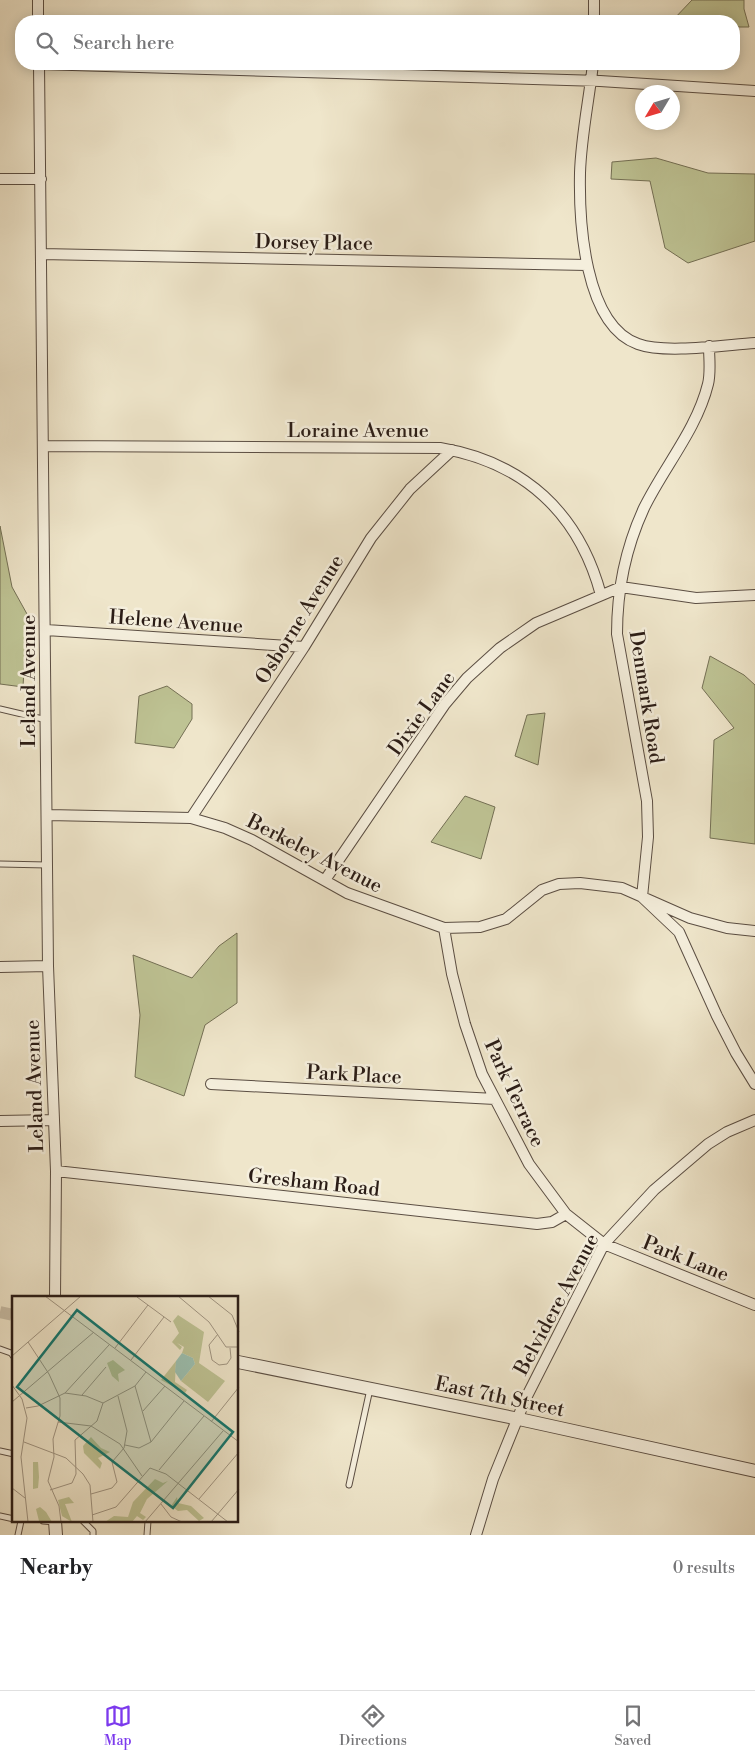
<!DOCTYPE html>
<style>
body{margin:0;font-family:"Libre Bodoni",serif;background:#f6f6f6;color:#202124}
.compass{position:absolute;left:635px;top:85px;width:45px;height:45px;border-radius:50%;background:#fff;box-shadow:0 2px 12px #0003;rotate:232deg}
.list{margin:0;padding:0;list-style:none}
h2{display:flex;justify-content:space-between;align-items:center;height:65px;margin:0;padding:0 20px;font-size:21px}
h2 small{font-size:16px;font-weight:400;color:#757577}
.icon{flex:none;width:28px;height:28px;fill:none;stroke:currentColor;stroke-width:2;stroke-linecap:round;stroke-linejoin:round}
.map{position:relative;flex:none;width:755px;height:1535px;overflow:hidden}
.search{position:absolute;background:#fff;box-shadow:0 2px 12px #0003;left:15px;right:15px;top:15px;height:55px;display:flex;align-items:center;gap:12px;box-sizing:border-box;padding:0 18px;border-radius:20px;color:#757577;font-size:19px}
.sheet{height:155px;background:#fff}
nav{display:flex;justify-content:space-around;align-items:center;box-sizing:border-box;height:70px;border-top:1px solid #e0e0e0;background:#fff;font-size:14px;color:#757577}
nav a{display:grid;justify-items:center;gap:2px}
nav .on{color:#7c3aed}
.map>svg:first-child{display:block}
.green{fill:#bec394;stroke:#747055}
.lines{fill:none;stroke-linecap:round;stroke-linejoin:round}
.tertiary-tunnel{stroke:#c8bea7;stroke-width:12;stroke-dasharray:12 6;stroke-linecap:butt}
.service-casing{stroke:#5b4e43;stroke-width:7}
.minor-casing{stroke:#5b4e43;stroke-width:12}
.tertiary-casing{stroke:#5b4e43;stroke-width:14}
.service{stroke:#f5efdd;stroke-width:5}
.minor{stroke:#f5efdd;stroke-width:10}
.tertiary{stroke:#f5efdd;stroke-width:12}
.labels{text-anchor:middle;stroke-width:5;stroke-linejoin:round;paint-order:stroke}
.street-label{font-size:20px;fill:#2a1c16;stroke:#f5efdd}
.inset-road{fill:none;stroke:#a09583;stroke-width:1}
.view{fill:#0f766e;fill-opacity:0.15;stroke:#0f766e;stroke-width:2.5}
.inset-edge{fill:none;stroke:#2a1c16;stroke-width:2.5}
</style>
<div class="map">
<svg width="755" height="1535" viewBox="0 0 755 1535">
<rect width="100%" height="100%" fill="#efe6cb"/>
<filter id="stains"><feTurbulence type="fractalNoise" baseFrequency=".004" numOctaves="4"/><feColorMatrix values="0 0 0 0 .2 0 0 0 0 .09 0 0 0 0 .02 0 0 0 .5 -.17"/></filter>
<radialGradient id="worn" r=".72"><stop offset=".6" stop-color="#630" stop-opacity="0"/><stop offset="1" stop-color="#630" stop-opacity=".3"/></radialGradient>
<!-- green -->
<path class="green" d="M692 0H744V9L749 27H734V21H672Z
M656 158 708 173 755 174V241L688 263 665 248 650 181 611 179 612 162Z
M0 526 12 587 27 614 23 687 0 684Z
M710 656 744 675 755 685V844L710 838 714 740 734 728 702 688Z
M167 686 192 704V719L174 748 135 743 139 696Z
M545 713 538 765 515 756 527 715Z
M465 796 495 807 481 859 431 842Z
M237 933V1003L205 1025 184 1096 135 1077 140 1015 133 955 192 978 219 946Z"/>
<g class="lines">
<!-- tertiary-tunnel -->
<path class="tertiary-tunnel" d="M0 1312 14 1315"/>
<defs>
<path id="service" d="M0 709 47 720
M0 864 47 865
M0 1349 11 1353 14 1357
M0 1451 14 1454
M349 1485 370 1389
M0 1516 14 1519
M43 1521 55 1522
M83 1521 93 1531V1535
M18 1535 21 1521
M147 1535 148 1521"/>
<path id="minor" d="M38 0V21
M594 0V21
M593 64C589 100 581 137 580 173 579 221 584 325 638 344 665 354 724 345 755 343
M0 179H41
M41 254 587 265
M709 346C709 358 711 372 708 384 697 429 664 467 644 508 626 547 617 591 617 634L647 801 648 837 642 897 679 932 717 1016 736 1053 755 1084
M44 446 440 448C524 462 579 513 601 595
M46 630 304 647
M48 815 191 818 225 828 252 840 347 893 444 928 480 927 506 919 542 890 559 884 580 883 622 888 690 918 727 928 755 931
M191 818 304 647 371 538 410 489 452 450
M325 880 445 704 467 678 500 648 536 623 621 587 696 598 755 595
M444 928 452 974 465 1024 482 1074 529 1164 566 1214 604 1244 755 1305
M0 967 48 966
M211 1084 495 1099
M0 1121 53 1120
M56 1171 537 1224 552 1222 566 1214
M55 1298 56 1171 48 966 39 64 600 81 755 91
M476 1535 493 1479 525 1400 604 1244 654 1190 708 1144 727 1132 755 1120"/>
<path id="tertiary" d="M238 1362 519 1419 755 1471
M55 1521 56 1535"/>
</defs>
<!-- service casing -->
<use href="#service" class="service-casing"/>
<!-- minor casing -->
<use href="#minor" class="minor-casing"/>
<!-- tertiary casing -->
<use href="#tertiary" class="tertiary-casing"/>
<!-- service -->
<use href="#service" class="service"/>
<!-- minor -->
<use href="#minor" class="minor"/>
<!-- tertiary -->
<use href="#tertiary" class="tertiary"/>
</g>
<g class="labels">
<!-- street labels -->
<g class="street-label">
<text transform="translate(314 242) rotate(1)" y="7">Dorsey Place</text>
<text x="358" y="437">Loraine Avenue</text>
<text transform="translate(299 619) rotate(-58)" y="7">Osborne Avenue</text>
<text transform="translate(176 621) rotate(4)" y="7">Helene Avenue</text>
<text transform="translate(28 681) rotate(-90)" y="7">Leland Avenue</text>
<text transform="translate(647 697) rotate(81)" y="7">Denmark Road</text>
<text transform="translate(421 713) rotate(-54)" y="7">Dixie Lane</text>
<text transform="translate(315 853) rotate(27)" y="7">Berkeley Avenue</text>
<text transform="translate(354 1074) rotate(3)" y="7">Park Place</text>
<text transform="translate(34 1086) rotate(-92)" y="7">Leland Avenue</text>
<text transform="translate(515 1093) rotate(65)" y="7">Park Terrace</text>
<text transform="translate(314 1182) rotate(6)" y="7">Gresham Road</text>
<text transform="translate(686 1258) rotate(22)" y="7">Park Lane</text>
<text transform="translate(556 1304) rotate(-62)" y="7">Belvidere Avenue</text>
<text transform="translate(500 1396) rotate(12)" y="7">East 7th Street</text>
</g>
</g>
<!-- overview -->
<g transform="translate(12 1296)">
<rect width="226" height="226" fill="#efe6cb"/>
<path d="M166 19 192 36 187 67 213 85 196 106 169 85 183 68 181 62 170 57 172 51 165 47 170 51 168 54 160 46 167 37 161 25ZM101 64 113 74 106 78 107 86 100 80 95 67ZM164 65 163 86 175 94 173 97 149 84ZM79 141 89 152 98 156 86 162 90 167 88 173 72 157 71 150ZM21 166H26L27 181 26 192 21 193ZM143 183 151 187 156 185 135 203 128 217 134 221 131 224 125 220 120 226H93L102 220 116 221 121 206ZM57 201 62 207 53 208 60 226 50 220 46 204ZM165 201 166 207 179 210 192 222 187 225 175 214 166 215 159 210ZM28 211 34 216 40 226 27 225 24 213Z" fill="#bec394"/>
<path d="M170 57 181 62 183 68 169 85 163 76 164 65Z" fill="#9bc0b1"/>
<path class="inset-road" d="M33 0 227 146M166 0 197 26 214 51H227M196 0 220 19 227 36M125 1 159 26M206 38 197 49 200 64 207 69 215 68 219 62 218 52M16 46 37 78 48 102V120L41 143 42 161 36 185 47 210 49 226M103 52 136 9M0 60 69 0M119 64 152 21M0 89 10 103 15 122 9 161 16 226M123 90 139 146M53 97 97 49M70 99 94 71M0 106 82 36M14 112 26 110 53 97 74 100 91 107M131 115 153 90M46 126 79 130 108 148 130 180M199 126 227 91M12 146 54 162 71 178 78 189 81 226M113 149 127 152 139 146 172 105M147 174 192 120M0 192 13 202M38 194 60 187 64 178 63 144 85 125 91 107 123 90 134 76M79 198 100 192 105 186 100 166 112 152 115 135 106 100M187 203 227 156M149 208 159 221 170 226M80 219 104 211 138 172 154 178 216 226M133 226 211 135M199 226 227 193"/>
<path class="view" d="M65 14 221 136 161 212 5 91Z"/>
<rect width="226" height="226" class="inset-edge"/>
</g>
<rect width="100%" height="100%" filter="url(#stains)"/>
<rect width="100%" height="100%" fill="url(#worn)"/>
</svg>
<svg class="compass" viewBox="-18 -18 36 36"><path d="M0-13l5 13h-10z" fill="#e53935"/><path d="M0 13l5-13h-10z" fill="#757577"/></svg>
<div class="search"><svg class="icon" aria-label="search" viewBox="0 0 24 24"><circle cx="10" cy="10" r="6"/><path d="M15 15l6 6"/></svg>Search here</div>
</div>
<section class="sheet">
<h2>Nearby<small>0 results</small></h2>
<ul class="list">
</ul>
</section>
<nav>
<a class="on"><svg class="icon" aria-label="map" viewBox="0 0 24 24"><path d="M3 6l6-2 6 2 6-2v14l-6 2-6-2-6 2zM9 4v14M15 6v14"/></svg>Map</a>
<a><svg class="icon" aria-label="directions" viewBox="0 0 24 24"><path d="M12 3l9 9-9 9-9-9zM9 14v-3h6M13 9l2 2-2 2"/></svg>Directions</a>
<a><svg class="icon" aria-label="saved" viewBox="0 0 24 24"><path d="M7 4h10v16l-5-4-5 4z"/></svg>Saved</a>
</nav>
